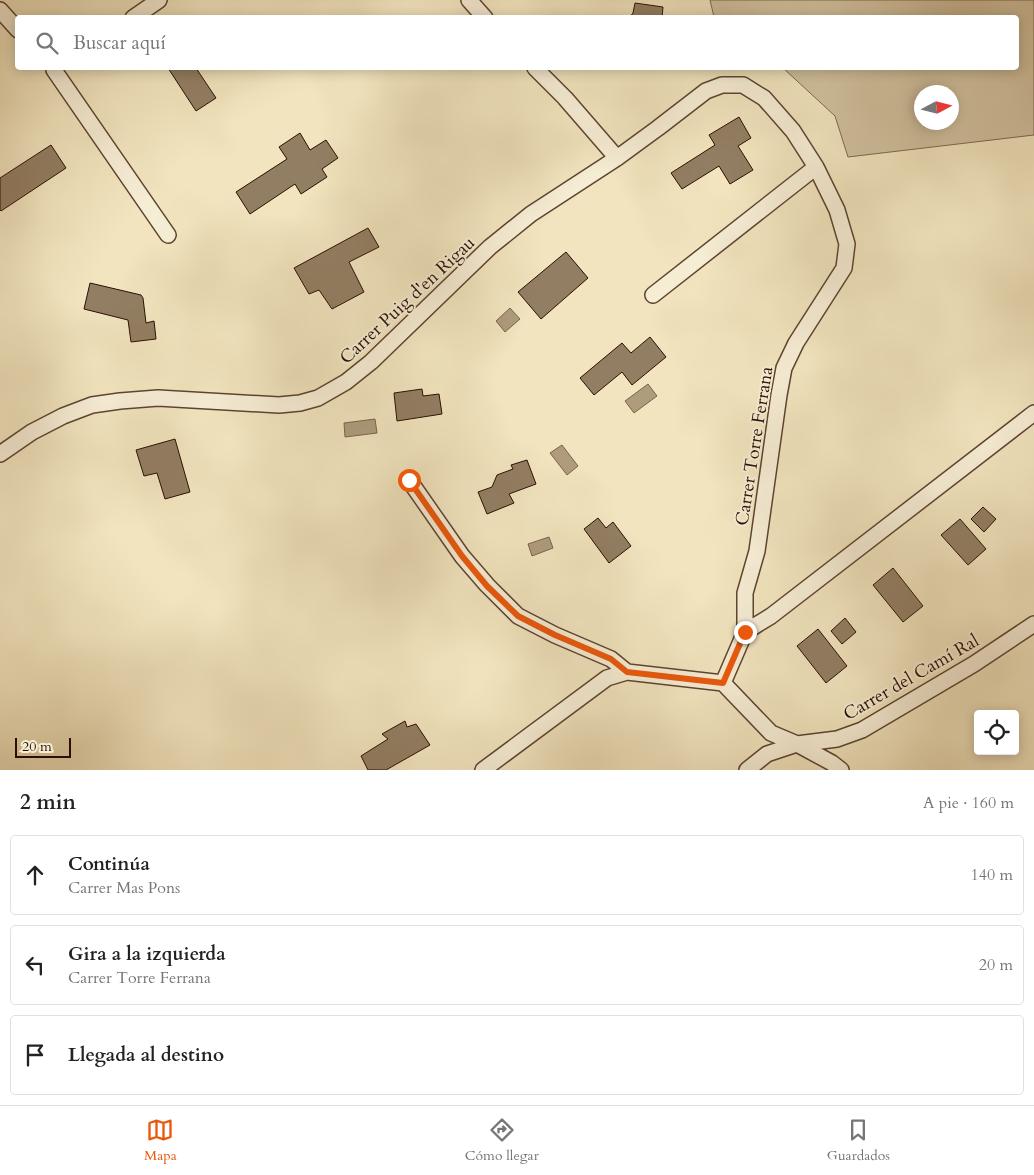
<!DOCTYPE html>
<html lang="es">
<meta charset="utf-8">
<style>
body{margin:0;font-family:Cardo,serif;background:#f6f6f6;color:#222}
.controls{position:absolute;right:15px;bottom:15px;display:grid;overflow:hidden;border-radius:5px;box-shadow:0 2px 12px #0003}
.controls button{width:45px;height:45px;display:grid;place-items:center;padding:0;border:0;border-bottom:1px solid #e0e0e0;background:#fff;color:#222;font:25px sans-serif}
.compass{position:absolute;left:914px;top:85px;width:45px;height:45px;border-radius:50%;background:#fff;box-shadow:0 2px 12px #0003;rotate:83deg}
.scale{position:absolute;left:15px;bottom:12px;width:56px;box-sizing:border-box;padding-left:5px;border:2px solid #2c0f00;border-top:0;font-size:14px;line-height:18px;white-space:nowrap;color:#2c0f00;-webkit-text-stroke:4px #f6edd5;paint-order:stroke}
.stop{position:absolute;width:15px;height:15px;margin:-11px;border:4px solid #ea580c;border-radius:50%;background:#fff}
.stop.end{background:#ea580c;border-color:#fff;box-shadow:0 1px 5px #0008}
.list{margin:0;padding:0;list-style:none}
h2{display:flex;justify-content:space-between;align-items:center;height:65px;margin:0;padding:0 20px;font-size:21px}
h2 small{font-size:16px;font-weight:400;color:#767676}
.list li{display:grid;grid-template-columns:32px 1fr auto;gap:15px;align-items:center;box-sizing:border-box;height:80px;margin:0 10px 10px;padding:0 10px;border:1px solid #e0e0e0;border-radius:5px}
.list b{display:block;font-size:19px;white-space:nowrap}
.list p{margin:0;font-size:16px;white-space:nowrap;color:#767676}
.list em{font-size:16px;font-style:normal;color:#767676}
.icon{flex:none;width:28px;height:28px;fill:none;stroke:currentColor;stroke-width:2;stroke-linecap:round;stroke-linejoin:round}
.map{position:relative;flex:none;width:1034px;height:770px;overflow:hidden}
.search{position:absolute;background:#fff;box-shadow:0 2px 12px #0003;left:15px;right:15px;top:15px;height:55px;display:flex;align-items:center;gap:12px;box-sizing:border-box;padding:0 18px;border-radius:5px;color:#767676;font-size:19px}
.sheet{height:335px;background:#fff}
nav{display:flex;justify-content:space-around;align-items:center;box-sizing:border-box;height:70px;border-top:1px solid #e0e0e0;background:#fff;font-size:14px;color:#767676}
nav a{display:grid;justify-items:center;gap:2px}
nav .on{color:#ea580c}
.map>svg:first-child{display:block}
.green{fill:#d0c09e;stroke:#7e684f;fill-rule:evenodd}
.water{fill:#ae9c7d;stroke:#7a644b}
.building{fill:#927e63;stroke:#2c0f00}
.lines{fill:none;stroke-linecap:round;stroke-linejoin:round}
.minor-casing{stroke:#5d4430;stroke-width:18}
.minor{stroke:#f6edd5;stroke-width:15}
.route{stroke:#ea580c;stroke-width:6}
.labels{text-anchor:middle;stroke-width:4;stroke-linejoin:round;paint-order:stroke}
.street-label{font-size:18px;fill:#2c0f00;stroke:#f6edd5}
</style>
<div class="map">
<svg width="1034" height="770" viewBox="0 0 1034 770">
<rect width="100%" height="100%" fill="#f1e4be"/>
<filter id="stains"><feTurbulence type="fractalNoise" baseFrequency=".004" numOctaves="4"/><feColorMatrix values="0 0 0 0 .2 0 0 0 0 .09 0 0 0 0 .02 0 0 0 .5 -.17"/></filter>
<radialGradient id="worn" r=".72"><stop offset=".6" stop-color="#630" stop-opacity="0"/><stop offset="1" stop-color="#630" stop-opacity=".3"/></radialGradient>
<!-- green -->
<path class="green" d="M710 0H1034V135L848 157 835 116 783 68H1016V18L714 17ZM922 92H952V122H922Z"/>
<!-- water -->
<path class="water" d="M510 308 520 319 505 332 496 321Z
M648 384 657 396 634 413 625 401Z
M375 419 377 433 345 437 344 423Z
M562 445 578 466 567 475 550 453Z
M549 537 553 548 532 556 528 544Z"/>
<!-- building -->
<path class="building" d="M635 3 663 7 662 18H629L633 13Z
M168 68H196L216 98 196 111Z
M739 117 751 138 738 146 753 170 730 184 719 166 682 189 671 173 715 145 709 135Z
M300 133 310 150 326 140 338 158 322 169 327 177 301 194 295 184 250 214 236 192 287 159 279 147Z
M51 145 66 168 1 211 0 210V178Z
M368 228 379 247 349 262 364 292 332 309 319 290 309 294 294 268Z
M566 252 588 278 541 319 518 292Z
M90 283 141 295 143 298 146 323 154 321 156 339 131 342 128 320 84 309Z
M650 337 666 357 632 385 622 372 594 395 580 378 622 343 631 353Z
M422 389 423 396 439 394 442 414 397 421 394 393Z
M175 439 190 492 165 499 157 473 144 476 136 450Z
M527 460 536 484 509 494 514 503 487 514 478 492 492 487 497 475 513 469 511 465Z
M983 507 996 519 984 532 971 519Z
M598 518 606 528 613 522 631 546 609 563 584 529Z
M960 519 986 549 968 565 941 535Z
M893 568 923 606 903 622 873 585Z
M845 618 856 632 842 644 831 631Z
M818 629 847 666 826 683 797 646Z
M405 721 407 727 416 724 430 745 386 770H368L361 756 388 739 382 734Z"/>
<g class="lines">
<defs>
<path id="minor" d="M469 0 485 18
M0 10 18 30
M133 18 159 0
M535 68 565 98 617 158
M54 70 168 235
M653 295 816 167
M0 454 32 432 63 416 92 405 120 401 158 398 279 405 300 403 318 398 346 382 371 362 490 247 531 214 617 158 658 128 706 91 722 85H743L764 98 793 131 816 167 837 210 847 244 844 268 796 343 784 368 779 395 757 551 745 593V632
M409 480 462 556 487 585 518 616 555 635 611 659 627 672
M483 770 607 678 627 672 723 683
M747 770 767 754 797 744 837 739 862 730 974 664 1034 624
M841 770 832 763 797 744 771 733 723 683 745 632 771 616 1034 413"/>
</defs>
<!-- minor casing -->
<use href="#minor" class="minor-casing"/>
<!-- minor -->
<use href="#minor" class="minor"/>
</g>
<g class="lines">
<!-- route -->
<path class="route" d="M409 480 462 556 487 586 518 616 555 635 611 659 627 672 723 683 745 632"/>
</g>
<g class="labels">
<!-- street labels -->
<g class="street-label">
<text transform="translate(407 300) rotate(-43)" y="6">Carrer Puig d'en Rigau</text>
<text transform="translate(754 446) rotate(-81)" y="6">Carrer Torre Ferrana</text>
<text transform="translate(911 677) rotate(-30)" y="6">Carrer del Camí Ral</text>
</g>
</g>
<rect width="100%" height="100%" filter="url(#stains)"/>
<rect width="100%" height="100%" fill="url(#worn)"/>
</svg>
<div class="controls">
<button><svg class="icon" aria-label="locate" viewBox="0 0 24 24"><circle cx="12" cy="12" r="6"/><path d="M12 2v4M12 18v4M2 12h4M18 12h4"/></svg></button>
</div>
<svg class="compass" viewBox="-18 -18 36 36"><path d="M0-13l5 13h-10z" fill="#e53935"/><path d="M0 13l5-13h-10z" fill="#767676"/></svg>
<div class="scale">20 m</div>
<div class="stop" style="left:409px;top:480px"></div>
<div class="stop end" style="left:745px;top:632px"></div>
<div class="search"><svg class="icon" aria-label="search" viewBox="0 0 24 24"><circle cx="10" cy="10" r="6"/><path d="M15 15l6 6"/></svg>Buscar aquí</div>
</div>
<section class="sheet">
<h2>2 min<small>A pie · 160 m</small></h2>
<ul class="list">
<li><svg class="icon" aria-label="ahead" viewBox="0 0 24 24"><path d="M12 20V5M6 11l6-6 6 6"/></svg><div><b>Continúa</b><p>Carrer Mas Pons</p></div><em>140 m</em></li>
<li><svg class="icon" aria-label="left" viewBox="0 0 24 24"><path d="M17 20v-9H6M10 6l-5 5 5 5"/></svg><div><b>Gira a la izquierda</b><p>Carrer Torre Ferrana</p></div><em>20 m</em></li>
<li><svg class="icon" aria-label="arrive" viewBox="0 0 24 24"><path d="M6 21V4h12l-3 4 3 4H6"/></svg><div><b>Llegada al destino</b></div></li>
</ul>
</section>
<nav>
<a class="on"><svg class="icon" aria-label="map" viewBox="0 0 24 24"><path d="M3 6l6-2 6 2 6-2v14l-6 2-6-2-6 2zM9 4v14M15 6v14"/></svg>Mapa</a>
<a><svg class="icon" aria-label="directions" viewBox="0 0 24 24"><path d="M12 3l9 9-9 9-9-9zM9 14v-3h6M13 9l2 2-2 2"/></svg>Cómo llegar</a>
<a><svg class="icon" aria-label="saved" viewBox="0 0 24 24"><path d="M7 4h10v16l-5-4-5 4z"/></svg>Guardados</a>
</nav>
